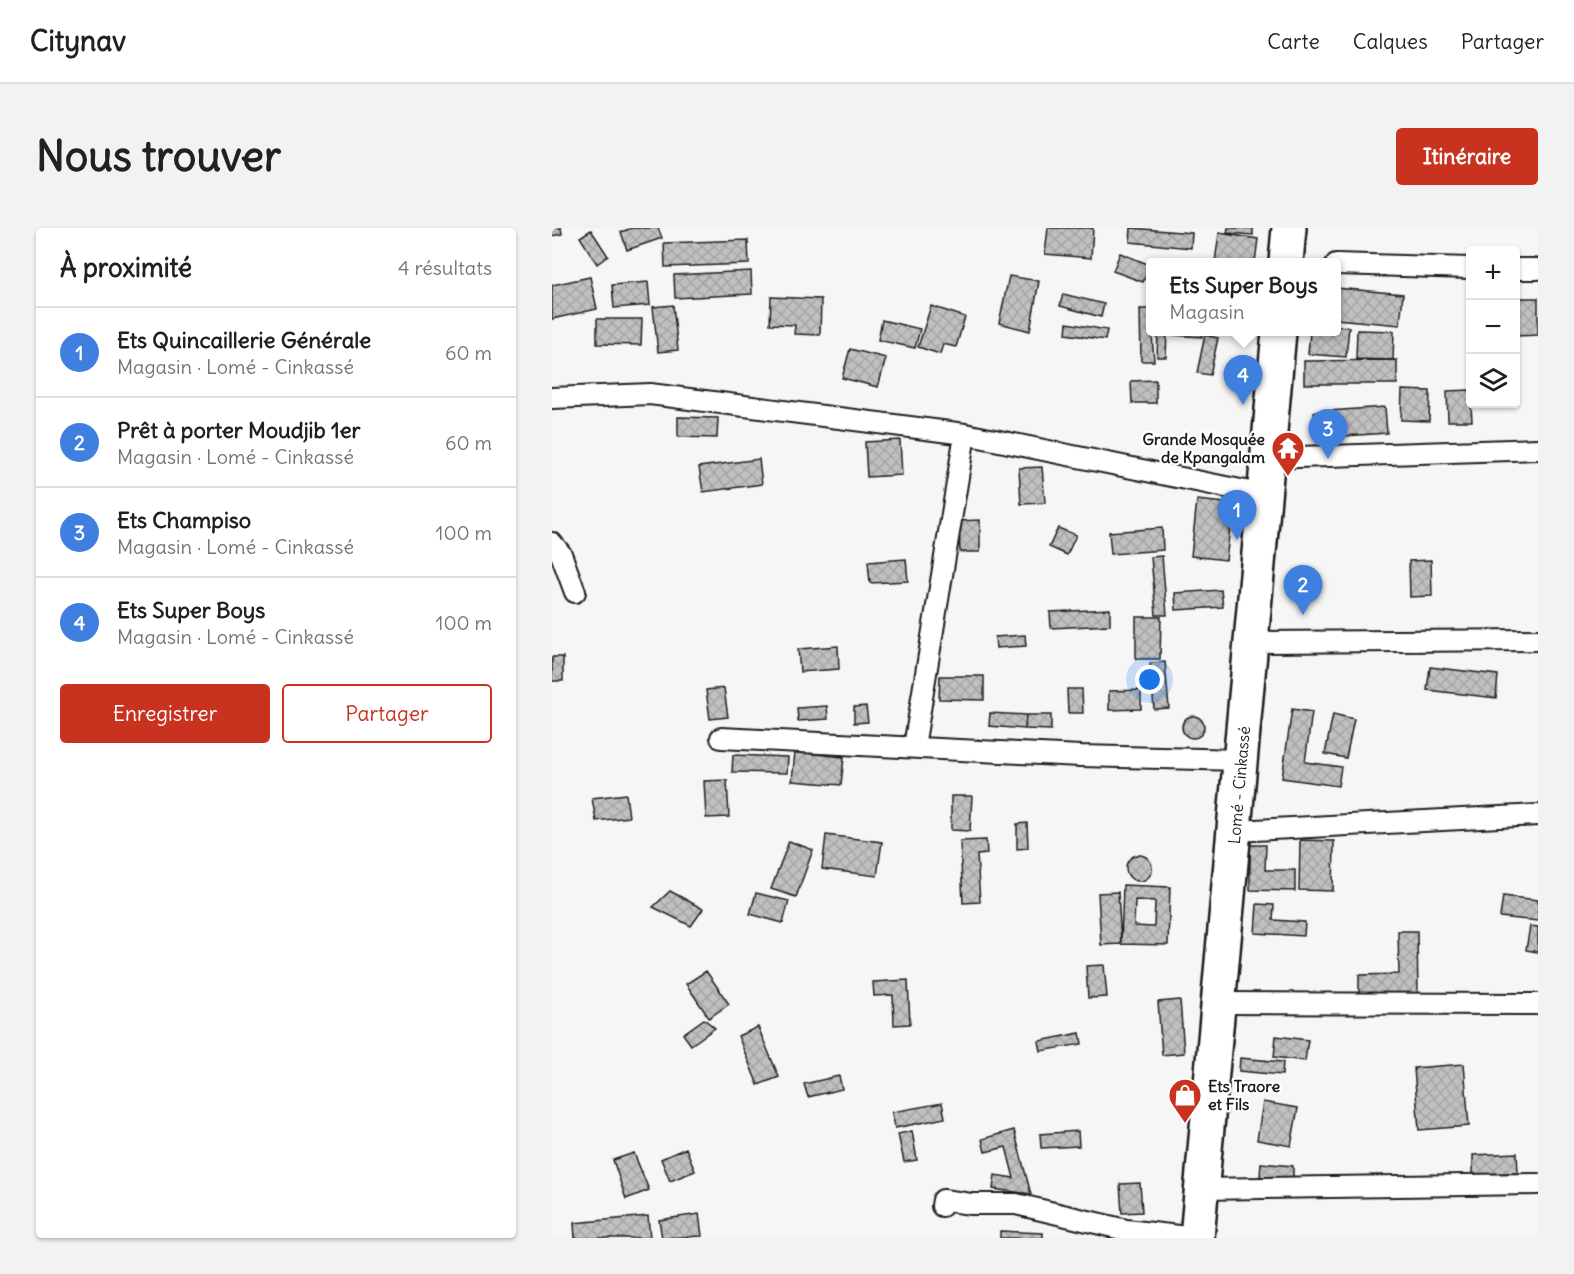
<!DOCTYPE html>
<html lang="fr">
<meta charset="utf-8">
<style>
body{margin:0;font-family:Delius,sans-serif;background:#f2f2f2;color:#202124}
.controls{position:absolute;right:18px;top:18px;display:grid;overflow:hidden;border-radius:6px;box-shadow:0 2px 4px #0004}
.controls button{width:54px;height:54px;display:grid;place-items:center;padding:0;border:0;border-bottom:2px solid #e0e0e0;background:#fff;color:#202124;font:30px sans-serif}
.you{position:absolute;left:598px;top:452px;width:21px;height:21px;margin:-15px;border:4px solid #fff;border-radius:50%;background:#1a73e8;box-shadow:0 0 0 9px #1a73e833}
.badge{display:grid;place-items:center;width:39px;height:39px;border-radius:50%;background:#c8321e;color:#fff;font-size:20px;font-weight:700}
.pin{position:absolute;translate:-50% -50px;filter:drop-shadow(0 2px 3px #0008)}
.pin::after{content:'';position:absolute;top:32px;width:21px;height:18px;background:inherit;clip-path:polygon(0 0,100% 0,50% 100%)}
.popup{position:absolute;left:594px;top:30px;width:195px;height:78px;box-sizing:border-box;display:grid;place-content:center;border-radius:6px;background:#fff;filter:drop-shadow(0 2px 4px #0005);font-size:20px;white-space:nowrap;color:#757577}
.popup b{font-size:22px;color:#202124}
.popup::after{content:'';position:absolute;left:50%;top:100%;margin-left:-12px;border:12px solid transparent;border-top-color:#fff}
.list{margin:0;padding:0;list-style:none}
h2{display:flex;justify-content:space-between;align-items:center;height:78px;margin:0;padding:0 24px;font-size:26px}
h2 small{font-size:20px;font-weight:400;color:#757577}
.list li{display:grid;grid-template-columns:39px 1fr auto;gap:18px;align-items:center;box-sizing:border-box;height:90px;padding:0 24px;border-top:2px solid #e0e0e0}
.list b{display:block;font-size:22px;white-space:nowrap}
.list p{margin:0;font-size:20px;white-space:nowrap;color:#757577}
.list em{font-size:20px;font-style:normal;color:#757577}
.actions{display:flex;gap:12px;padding:18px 24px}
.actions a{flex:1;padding:14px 0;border:2px solid #c8321e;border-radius:6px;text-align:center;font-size:21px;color:#c8321e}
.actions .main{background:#c8321e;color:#fff}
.icon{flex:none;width:33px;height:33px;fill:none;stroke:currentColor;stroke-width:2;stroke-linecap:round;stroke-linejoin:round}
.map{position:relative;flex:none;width:986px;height:1010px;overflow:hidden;border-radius:6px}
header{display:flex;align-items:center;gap:36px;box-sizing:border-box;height:84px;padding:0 30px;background:#fff;border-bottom:2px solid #e0e0e0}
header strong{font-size:28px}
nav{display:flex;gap:33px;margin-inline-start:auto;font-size:21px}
.intro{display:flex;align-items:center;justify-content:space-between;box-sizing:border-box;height:144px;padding:0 36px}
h1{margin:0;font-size:42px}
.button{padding:15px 27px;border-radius:6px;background:#c8321e;color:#fff;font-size:21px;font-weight:700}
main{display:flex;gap:36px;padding:0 36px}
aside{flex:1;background:#fff;border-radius:6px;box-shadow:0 2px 4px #0004}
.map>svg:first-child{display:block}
.building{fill:url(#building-cross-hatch);stroke:#1c1c1c;stroke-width:1.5;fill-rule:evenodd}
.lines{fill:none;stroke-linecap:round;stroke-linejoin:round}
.street-casing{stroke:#1c1c1c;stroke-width:24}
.highway-casing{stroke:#1c1c1c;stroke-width:38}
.street{stroke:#fff;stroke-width:20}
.highway{stroke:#fff;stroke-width:33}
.labels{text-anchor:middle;stroke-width:4.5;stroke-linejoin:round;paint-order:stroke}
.poi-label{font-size:16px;font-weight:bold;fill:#1c1c1c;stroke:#fff;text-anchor:end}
.street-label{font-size:16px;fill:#1c1c1c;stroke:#fff}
</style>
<header>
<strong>Citynav</strong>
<nav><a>Carte</a><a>Calques</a><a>Partager</a></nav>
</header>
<div class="intro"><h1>Nous trouver</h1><a class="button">Itinéraire</a></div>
<main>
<aside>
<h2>À proximité<small>4 résultats</small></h2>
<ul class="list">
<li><span class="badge" style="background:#3f7fe0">1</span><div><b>Ets Quincaillerie Générale</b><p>Magasin · Lomé - Cinkassé</p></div><em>60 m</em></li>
<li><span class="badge" style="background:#3f7fe0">2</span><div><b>Prêt à porter Moudjib 1er</b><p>Magasin · Lomé - Cinkassé</p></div><em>60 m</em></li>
<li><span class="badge" style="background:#3f7fe0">3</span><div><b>Ets Champiso</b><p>Magasin · Lomé - Cinkassé</p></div><em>100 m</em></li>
<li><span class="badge" style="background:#3f7fe0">4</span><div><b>Ets Super Boys</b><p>Magasin · Lomé - Cinkassé</p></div><em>100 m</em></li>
</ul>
<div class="actions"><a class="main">Enregistrer</a><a>Partager</a></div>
</aside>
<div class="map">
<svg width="986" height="1010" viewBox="0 0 986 1010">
<defs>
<pattern id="building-cross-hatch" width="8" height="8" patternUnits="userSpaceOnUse" patternTransform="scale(1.5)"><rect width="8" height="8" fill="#c0c0c0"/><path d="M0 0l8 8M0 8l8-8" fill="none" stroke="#a4a4a4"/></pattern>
</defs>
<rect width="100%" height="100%" fill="#f6f6f6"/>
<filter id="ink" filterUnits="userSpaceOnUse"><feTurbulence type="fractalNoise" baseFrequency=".0167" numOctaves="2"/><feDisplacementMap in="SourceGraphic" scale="12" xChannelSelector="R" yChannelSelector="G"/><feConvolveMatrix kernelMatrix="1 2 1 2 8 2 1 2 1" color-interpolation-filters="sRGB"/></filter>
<g filter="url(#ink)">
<!-- building -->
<path class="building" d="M0 0H9L10 6 0 8Z
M80 0H106L110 10 75 22 69 4Z
M496 0H541L539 30 493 26Z
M579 0 640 5 639 20 578 14Z
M676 0H701V7L675 5Z
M39 2 56 28 45 36 28 9Z
M667 5 706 11 703 34H663Z
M196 12 197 36 113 39 112 15Z
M568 25 598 37 591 54 561 43Z
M199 43 200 66 123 70 122 47Z
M457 48 487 53 478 103 447 95Z
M38 49 45 81 0 91V57Z
M96 54 98 77 62 80 60 57Z
M784 60 851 66 848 97 784 91Z
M511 66 552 76 549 89 508 78Z
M219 69 269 71 268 107 242 106 243 97 218 96Z
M963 70H986V107L963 108Z
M121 77 126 122 106 124 101 79Z
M379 78 413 89 404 119 391 116 388 126 366 119Z
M588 81H598L602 133H589Z
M45 91H90L89 117 45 116Z
M330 92 368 101 363 120 326 112Z
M515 95 555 102 553 112 514 106Z
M784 98 797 99 794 129 756 126 758 104H784Z
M805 102 842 103 841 132 804 131Z
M606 104H615L614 129H605Z
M621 104H650V109L621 107Z
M653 107 666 110 658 147 645 145Z
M298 121 334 130 326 159 290 150Z
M845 132V156H752V133Z
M604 152V175H580L579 153Z
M850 162 878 163 877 193 849 192Z
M918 162 920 193H896L895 163Z
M833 179 835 205 764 210 762 184Z
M126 189 166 190 165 210 126 209Z
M348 212 350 247 315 249 313 214Z
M207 231 210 256 151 264 147 239Z
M490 239 493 275 469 276 467 240Z
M645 272 681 276 674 332 639 328Z
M428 292V324H408L407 293Z
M506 300 524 307 515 327 497 319Z
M610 300 611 322 559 326 557 304Z
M610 328 615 387H604L599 329Z
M354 331 356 353 318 355 316 334Z
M879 332 880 368 858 369 857 333Z
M669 362 671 379 624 382 623 365Z
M558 381V397L499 400 498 384Z
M584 389H609L608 431H584Z
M473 407 474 418 444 420 443 409Z
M286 418 287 441 248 444 246 421Z
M0 429H11V453H0Z
M613 434 617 480 602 481 598 435Z
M878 439 946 447 944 470 875 462Z
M388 448H432V472L387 471Z
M172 460 176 489 158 491 154 462Z
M515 461H530L531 485H516Z
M589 462V481L557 482V463Z
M275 478 276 491 246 493 245 480Z
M314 478 316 494 302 495V479Z
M740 481 760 484 753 534 789 539 786 558 730 550Z
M438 485 474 487 473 501 437 498Z
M781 486 802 491 794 530 773 526Z
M474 487H499V502L473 501Z
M630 499a11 11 0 1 1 22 0a11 11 0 1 1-22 0Z
M243 524 292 529 289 557 240 553Z
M181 527 236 529 235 545 180 544Z
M175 552 177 589 154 590 152 553Z
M74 566 77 589 44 593 40 570Z
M399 568H420L418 603 399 602Z
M475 595 476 620 465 621V596Z
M274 607 330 614 325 648 270 641Z
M434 612 435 626 425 627 428 674 411 675 408 613Z
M748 612 782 613 781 663 747 662Z
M237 613 261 622 244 669 219 661Z
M698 617H714L713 642H743V663L698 662Z
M574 640a13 13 0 1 1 26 0a13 13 0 1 1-26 0Z
M571 657 618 659 616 717 569 716ZM583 672 603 673 602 699 582 698Z
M118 663 151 681 139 698 101 679Z
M566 664 569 716 549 717 546 665Z
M204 665 237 673 231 695 198 686Z
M951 668 986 672V693L948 689Z
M705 676 722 677 721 692 753 694 752 708 703 705Z
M978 698 986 699V724L974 722Z
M846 703H865L866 770 807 771V747L847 746Z
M552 737 555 769 536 770 534 738Z
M154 743 177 776 157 790 134 756Z
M356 752 358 796 342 797 341 767 322 768 321 754Z
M628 772 632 825 610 827 606 774Z
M152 791 163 800 139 817 131 806Z
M206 799 227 849 206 857 186 808Z
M528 805 530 816 489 823 487 813Z
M724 808 756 812 753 833 722 829Z
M688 830 731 834 730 847 687 843Z
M912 836 917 898 867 902 862 840Z
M287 848 290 861 256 869 252 856Z
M711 874 746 880 739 918 705 912Z
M390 875 393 890 343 900 340 884Z
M462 902 479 966 441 961 443 947 462 950 454 919 433 924 430 911Z
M360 903 365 932 352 934 346 906Z
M526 903 527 918 489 920 488 906Z
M134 920 143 943 118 953 109 931Z
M82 925 97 962 74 971 61 932Z
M965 925 966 945 921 946V927Z
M709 935 741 938V951L708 949Z
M588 955 590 984 570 985 568 956Z
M147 986 150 1008 110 1010 107 992Z
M96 988 98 1010H23L22 995Z
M448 1003 491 1005V1010H448Z"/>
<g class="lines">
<defs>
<path id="street" d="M784 36 918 40
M963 41H986
M0 170 98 166 413 206 713 267
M716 230 986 221
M0 315 9 326 23 364
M700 414 986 412
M169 510 529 528 689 532
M362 519 413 206
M683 603 986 587
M666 775 986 776
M649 961 986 956
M390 978 391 972 419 976H464L574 1002 644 1010"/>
<path id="highway" d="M734 34 737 0
M645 1010 727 104"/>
</defs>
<!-- street casing -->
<use href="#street" class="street-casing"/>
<!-- highway casing -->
<use href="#highway" class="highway-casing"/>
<!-- street -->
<use href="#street" class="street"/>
<!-- highway -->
<use href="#highway" class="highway"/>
</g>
</g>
<!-- icons -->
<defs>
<symbol id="temple-pin" viewBox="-11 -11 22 30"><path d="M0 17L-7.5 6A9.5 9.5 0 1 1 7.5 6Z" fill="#c8321e" stroke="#fff"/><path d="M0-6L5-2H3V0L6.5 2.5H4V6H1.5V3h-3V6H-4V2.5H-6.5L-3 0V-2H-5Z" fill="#fff"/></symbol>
<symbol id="shop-pin" viewBox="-11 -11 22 30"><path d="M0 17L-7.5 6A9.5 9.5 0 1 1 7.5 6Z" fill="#c8321e" stroke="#fff"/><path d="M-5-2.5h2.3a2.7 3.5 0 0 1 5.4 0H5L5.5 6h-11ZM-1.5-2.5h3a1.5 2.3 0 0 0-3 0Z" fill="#fff"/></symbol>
</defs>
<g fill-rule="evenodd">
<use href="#temple-pin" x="717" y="201" width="38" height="52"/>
<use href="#shop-pin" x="614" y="848" width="38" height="52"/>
</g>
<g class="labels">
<!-- poi labels -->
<g class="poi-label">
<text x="713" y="217">Grande Mosquée<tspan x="713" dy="18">de Kpangalam</tspan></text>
<text x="656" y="864" text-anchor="start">Ets Traore<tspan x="656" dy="18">et Fils</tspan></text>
</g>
<!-- street labels -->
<g class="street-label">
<text transform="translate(687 557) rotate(-85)" y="6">Lomé - Cinkassé</text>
</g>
</g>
</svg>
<div class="controls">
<button>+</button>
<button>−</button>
<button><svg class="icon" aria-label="layers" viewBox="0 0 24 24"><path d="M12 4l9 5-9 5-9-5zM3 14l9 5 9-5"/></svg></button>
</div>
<div class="you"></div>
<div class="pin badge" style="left:685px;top:312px;background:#3f7fe0">1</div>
<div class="pin badge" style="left:751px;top:387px;background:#3f7fe0">2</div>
<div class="pin badge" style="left:776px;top:231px;background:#3f7fe0">3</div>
<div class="pin badge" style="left:691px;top:177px;background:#3f7fe0">4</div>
<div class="popup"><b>Ets Super Boys</b>Magasin</div>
</div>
</main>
